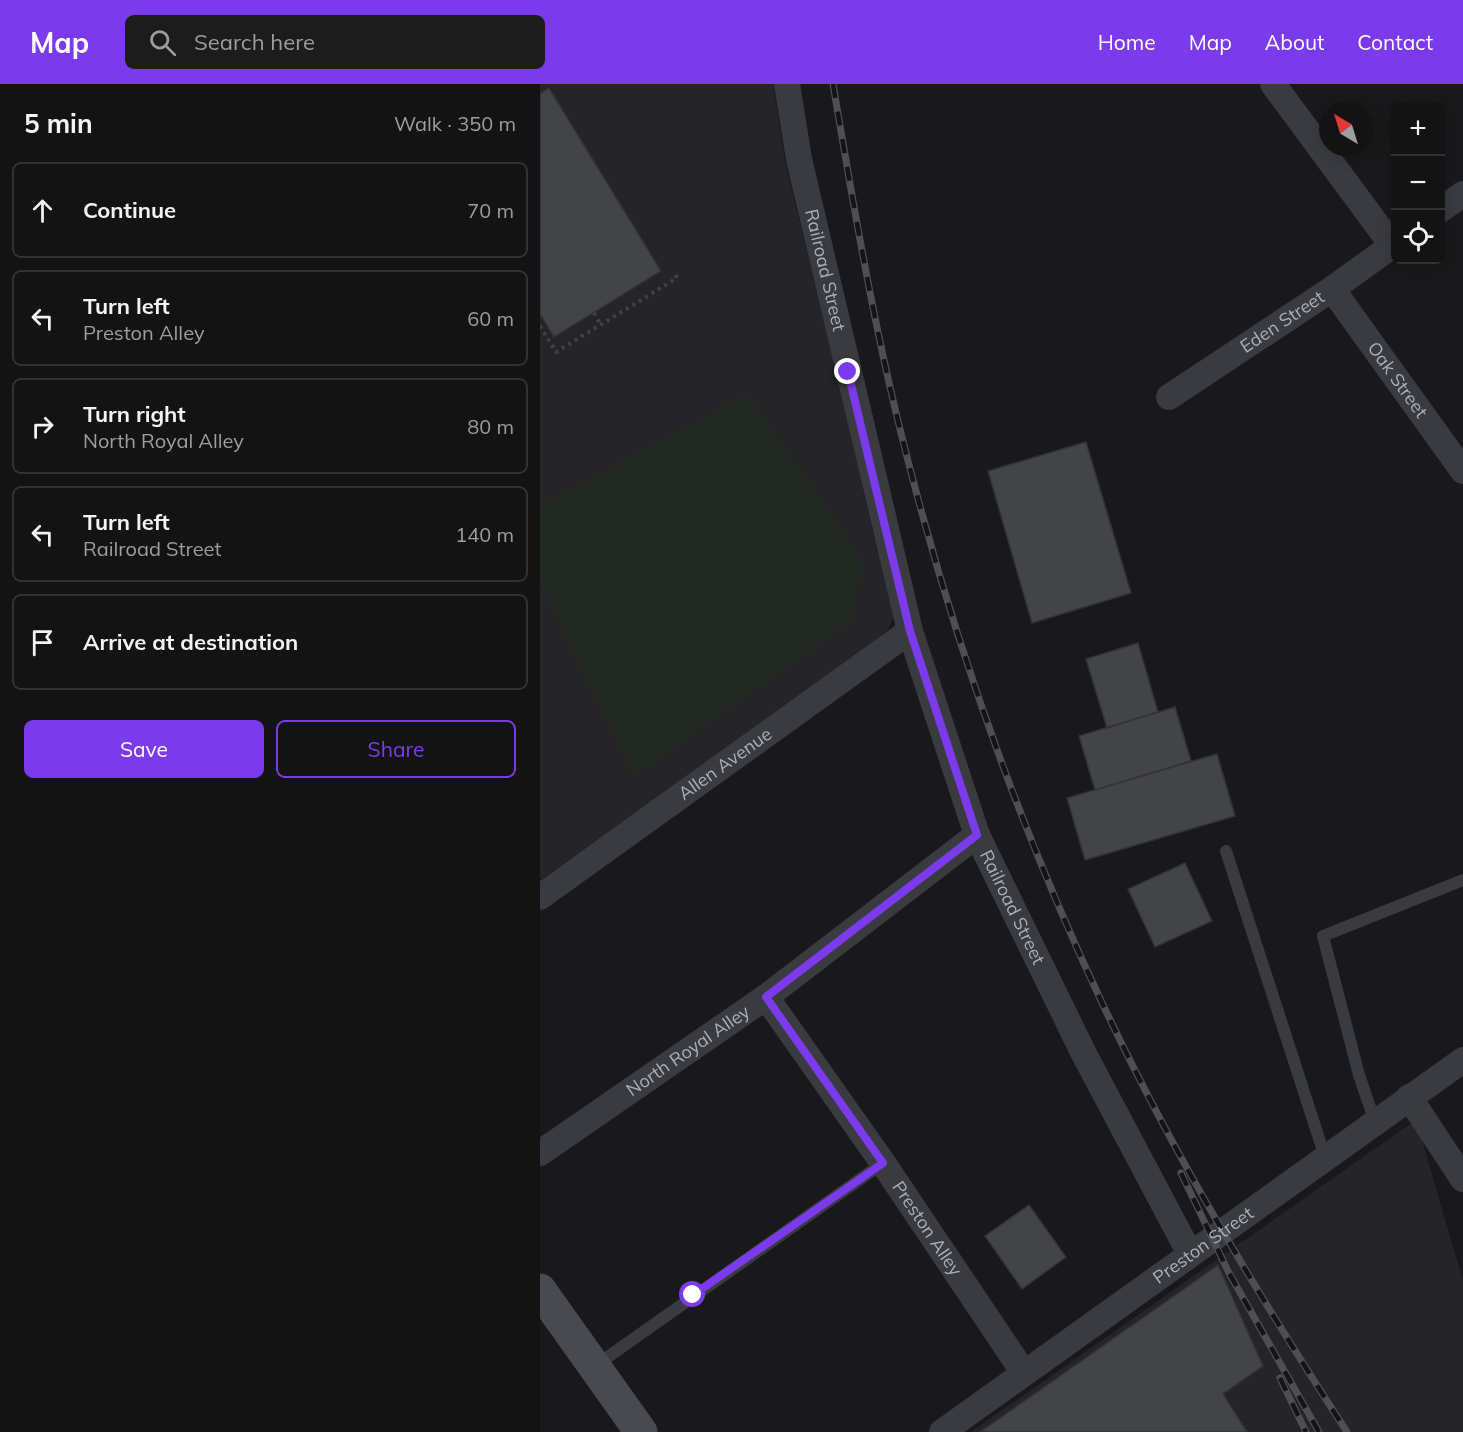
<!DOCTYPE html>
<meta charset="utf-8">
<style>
body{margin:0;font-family:Mulish,sans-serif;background:#1c1c1d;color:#f1f3f6}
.controls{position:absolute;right:18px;top:18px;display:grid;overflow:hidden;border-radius:9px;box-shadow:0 3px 15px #0003}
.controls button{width:54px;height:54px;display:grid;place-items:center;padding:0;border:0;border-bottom:2px solid #323234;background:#131314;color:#f1f3f6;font:30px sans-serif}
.compass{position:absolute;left:779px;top:18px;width:54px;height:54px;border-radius:50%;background:#131314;box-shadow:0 3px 15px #0003;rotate:322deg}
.stop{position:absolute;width:18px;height:18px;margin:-14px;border:4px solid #7c3aed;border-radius:50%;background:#fff}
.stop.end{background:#7c3aed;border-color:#fff;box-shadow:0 2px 6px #0008}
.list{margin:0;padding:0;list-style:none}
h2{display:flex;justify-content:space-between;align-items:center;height:78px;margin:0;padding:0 24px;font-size:26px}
h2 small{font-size:20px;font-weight:400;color:#9d9ea0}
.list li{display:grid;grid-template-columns:39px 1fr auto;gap:18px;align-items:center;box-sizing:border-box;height:96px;margin:0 12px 12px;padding:0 12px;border:2px solid #323234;border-radius:9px}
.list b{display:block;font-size:22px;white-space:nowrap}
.list p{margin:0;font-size:20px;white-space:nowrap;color:#9d9ea0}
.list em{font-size:20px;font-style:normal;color:#9d9ea0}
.actions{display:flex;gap:12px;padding:18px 24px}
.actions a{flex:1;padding:14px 0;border:2px solid #7c3aed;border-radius:9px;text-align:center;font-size:21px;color:#7c3aed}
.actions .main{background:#7c3aed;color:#fff}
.icon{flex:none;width:33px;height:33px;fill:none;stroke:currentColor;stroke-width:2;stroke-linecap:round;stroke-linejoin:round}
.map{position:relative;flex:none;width:923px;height:1348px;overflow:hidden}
header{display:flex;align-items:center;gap:36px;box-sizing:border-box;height:84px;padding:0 30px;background:#7c3aed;color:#fff}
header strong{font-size:28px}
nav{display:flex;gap:33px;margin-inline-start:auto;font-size:21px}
.search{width:420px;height:54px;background:#1c1c1d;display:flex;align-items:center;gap:15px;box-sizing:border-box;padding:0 21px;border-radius:9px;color:#9d9ea0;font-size:22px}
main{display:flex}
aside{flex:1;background:#131314}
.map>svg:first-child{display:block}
.built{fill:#252528}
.green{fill:#212922}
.building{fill:#434448;stroke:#333337;stroke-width:1.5}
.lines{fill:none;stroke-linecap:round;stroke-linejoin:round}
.path{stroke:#404247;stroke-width:4;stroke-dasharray:3 4.5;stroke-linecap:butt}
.service{stroke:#3a3b40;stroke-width:12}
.minor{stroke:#3a3b40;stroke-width:26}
.secondary{stroke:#484a50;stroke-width:33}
.rail-casing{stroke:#4d4f55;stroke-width:7}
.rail{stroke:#141416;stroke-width:4.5;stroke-dasharray:14;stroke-linecap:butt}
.route{stroke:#7c3aed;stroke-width:8}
.labels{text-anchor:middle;stroke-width:4.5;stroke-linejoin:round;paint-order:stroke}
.street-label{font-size:18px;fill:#abb0bb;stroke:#141416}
</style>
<header>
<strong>Map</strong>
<div class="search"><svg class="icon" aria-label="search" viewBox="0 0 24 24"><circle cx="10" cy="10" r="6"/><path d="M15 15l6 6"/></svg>Search here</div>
<nav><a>Home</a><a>Map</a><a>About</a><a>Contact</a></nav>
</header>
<main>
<aside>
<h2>5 min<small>Walk · 350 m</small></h2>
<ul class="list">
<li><svg class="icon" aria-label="ahead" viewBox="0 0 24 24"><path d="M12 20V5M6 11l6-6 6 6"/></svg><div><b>Continue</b></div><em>70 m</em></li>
<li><svg class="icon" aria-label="left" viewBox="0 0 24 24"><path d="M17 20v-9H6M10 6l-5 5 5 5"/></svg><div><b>Turn left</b><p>Preston Alley</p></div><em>60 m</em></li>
<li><svg class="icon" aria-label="right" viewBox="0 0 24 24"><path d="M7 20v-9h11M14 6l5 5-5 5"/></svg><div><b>Turn right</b><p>North Royal Alley</p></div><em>80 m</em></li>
<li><svg class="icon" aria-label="left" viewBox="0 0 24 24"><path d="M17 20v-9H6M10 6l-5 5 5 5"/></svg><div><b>Turn left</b><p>Railroad Street</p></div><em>140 m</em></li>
<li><svg class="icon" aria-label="arrive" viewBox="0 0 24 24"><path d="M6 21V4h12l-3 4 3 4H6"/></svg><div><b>Arrive at destination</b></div></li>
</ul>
<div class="actions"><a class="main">Save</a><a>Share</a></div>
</aside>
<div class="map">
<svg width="923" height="1348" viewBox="0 0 923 1348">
<rect width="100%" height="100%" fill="#19191b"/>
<!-- built -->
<path class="built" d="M0 0H233L246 82 294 277 334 453 355 531 348 545 322 570 0 796Z
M876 1036 923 1197V1348H431Z"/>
<!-- green -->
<path class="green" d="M207 310 321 476 310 538 94 692 0 498V422Z"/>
<!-- building -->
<path class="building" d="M9 4 121 187 14 253 0 230V10Z
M546 358 591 509 492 539 448 387Z
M598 559 618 628 567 644 546 575Z
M635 623 651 677 555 706 539 652Z
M677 670 695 732 545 776 527 714Z
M645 779 672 837 615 863 588 805Z
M489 1121 526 1173 482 1205 445 1152Z
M678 1181 723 1282 683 1310 707 1348H440Z"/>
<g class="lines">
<!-- path -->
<path class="path" d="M54 229 61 241
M0 242 16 268 137 194 134 187"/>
<!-- service -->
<path class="service" d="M686 767 785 1073
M835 1038 819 991 783 852 923 796
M55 1282 343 1079"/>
<!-- minor -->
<g class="minor">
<path id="s1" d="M247 0 259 75 370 547 437 751 544 970 650 1170"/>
<path d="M733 0 852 161"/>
<path d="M900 126 923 110"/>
<path id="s2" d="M792 205 923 387"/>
<path id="s3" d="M629 313 792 205 856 159"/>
<path id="s4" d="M0 813 370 547"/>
<path id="s5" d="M226 913 343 1079 484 1289"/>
<path d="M869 1013 923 1095"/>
<path id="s6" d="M0 1069 226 913 437 751"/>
<path id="s7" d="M402 1348 923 976"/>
</g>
<!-- secondary -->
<path class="secondary" d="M0 1206 101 1348"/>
<defs>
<path id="rail" d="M293 0C312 113 331 226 358 337 407 538 476 737 564 923 634 1071 718 1211 807 1348
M641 1089 689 1189 779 1348
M740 1294 766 1348"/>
</defs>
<!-- rail casing -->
<use href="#rail" class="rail-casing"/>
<!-- rail -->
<use href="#rail" class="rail"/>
</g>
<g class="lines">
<!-- route -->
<path class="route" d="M153 1211 343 1079 226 913 437 751 370 547 308 288"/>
</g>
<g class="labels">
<!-- street labels -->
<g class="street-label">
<text dy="6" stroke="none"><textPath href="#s1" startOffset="190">Railroad Street</textPath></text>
<text dy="6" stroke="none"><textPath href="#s3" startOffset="136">Eden Street</textPath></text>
<text dy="6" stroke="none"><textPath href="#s2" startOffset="112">Oak Street</textPath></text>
<text dy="6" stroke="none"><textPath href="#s4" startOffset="228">Allen Avenue</textPath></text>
<text dy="6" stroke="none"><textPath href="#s1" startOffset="856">Railroad Street</textPath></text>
<text dy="6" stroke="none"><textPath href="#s6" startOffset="180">North Royal Alley</textPath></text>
<text dy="6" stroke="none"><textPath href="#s5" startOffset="282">Preston Alley</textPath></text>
<text dy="6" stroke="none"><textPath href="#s7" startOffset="321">Preston Street</textPath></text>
</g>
</g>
</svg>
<div class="controls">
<button>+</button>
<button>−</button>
<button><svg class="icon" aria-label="locate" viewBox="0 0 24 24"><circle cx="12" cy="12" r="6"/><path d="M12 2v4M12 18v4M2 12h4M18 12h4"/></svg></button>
</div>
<svg class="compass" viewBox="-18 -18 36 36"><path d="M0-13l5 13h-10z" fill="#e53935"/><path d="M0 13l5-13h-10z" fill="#9d9ea0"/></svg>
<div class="stop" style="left:153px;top:1211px"></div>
<div class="stop end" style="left:308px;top:288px"></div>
</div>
</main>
